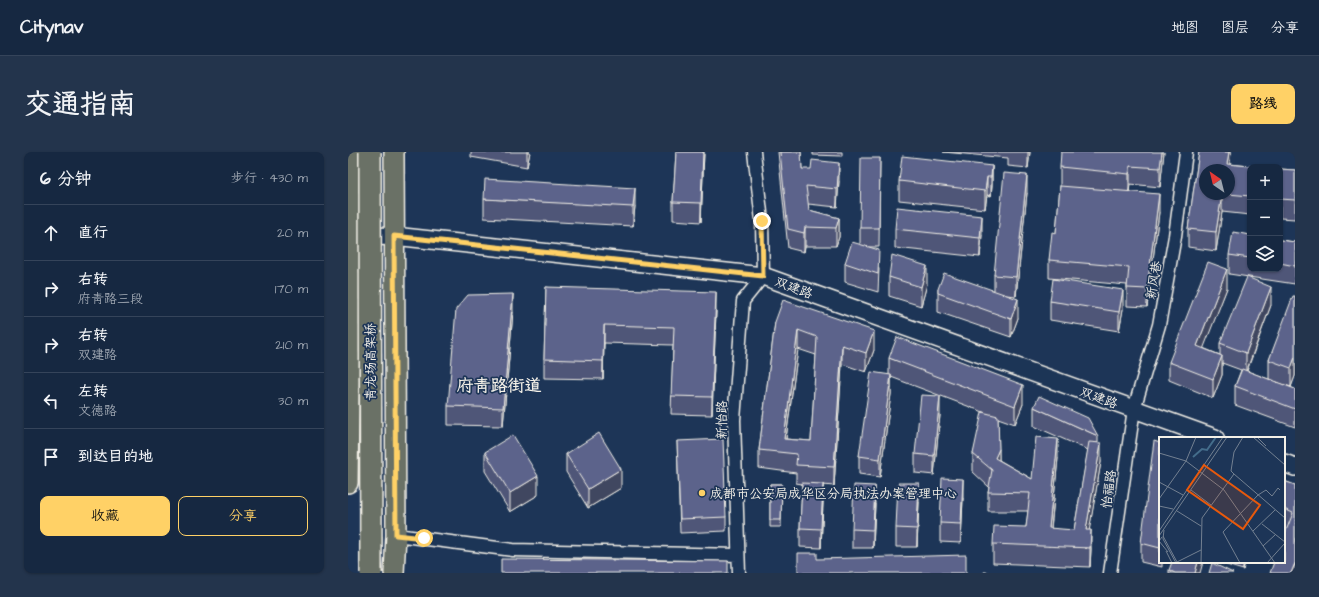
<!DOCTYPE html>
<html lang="zh">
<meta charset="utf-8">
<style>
body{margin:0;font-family:"Architects Daughter","LXGW WenKai TC",sans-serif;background:#23344c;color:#f1f3f6}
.controls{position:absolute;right:12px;top:12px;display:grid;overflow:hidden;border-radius:8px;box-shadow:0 1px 3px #0004}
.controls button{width:36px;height:36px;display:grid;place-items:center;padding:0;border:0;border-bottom:1px solid #35445a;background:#162841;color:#f1f3f6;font:20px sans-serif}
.compass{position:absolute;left:851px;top:12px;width:36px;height:36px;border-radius:50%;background:#162841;box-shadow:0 1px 3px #0004;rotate:325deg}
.stop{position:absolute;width:12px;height:12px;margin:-9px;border:3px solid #ffd166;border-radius:50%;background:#fff}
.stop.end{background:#ffd166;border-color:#fff;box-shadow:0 1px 4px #0008}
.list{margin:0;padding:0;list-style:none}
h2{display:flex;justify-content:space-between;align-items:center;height:52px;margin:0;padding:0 16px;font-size:17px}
h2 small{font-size:13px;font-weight:400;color:#9ea6b1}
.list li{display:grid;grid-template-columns:26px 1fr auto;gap:12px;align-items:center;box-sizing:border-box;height:56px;padding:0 16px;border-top:1px solid #35445a}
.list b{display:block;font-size:15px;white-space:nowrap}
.list p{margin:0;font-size:13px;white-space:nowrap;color:#9ea6b1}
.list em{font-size:13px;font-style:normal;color:#9ea6b1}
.actions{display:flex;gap:8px;padding:12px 16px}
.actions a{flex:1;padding:9px 0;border:1px solid #ffd166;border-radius:8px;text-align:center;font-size:14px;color:#ffd166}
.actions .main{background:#ffd166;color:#111}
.icon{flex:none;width:22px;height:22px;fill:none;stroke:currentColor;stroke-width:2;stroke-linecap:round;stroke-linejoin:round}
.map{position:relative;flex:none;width:947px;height:421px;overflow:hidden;border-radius:8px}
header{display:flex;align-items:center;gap:24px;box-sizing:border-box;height:56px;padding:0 20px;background:#162841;border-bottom:1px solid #35445a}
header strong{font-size:19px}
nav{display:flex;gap:22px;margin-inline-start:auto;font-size:14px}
.intro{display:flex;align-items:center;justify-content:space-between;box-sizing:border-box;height:96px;padding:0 24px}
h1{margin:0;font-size:28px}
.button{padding:10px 18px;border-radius:8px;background:#ffd166;color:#111;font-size:14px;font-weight:700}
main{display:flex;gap:24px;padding:0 24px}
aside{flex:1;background:#162841;border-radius:8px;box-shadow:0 1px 3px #0004}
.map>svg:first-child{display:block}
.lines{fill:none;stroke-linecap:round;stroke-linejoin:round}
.street-casing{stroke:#f4f1e8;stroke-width:15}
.secondary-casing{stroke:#f4f1e8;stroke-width:20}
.primary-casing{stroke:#f4f1e8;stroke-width:22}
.street{stroke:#1d3557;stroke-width:12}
.secondary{stroke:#1d3557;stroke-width:17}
.primary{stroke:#6a7166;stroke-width:19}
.highway-bridge-casing{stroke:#f4f1e8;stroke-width:24;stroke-linecap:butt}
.highway-bridge{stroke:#6a7166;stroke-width:21}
.wall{fill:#4f5678;stroke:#f4f1e8;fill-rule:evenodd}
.shaded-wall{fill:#404661;stroke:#f4f1e8}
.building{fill:#5c648b;stroke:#f4f1e8;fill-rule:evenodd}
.route{stroke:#ffd166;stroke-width:5}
.poi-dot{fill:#ffd166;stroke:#1d3557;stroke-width:1.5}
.labels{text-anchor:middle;stroke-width:3.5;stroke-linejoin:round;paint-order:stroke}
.street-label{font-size:13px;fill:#f4f1e8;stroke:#1d3557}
.poi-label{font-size:13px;fill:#f4f1e8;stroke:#1d3557;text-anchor:start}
.district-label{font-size:17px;font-weight:bold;fill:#f4f1e8;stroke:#1d3557}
.inset-river{fill:none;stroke:#446d8b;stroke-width:2}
.inset-road{fill:none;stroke:#738091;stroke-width:1}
.view{fill:#e8590c;fill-opacity:0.15;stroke:#e8590c;stroke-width:2}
.inset-edge{fill:none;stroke:#f4f1e8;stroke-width:2}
</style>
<header>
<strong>Citynav</strong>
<nav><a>地图</a><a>图层</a><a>分享</a></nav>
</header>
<div class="intro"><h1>交通指南</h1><a class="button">路线</a></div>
<main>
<aside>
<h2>6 分钟<small>步行 · 430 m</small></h2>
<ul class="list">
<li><svg class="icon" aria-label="ahead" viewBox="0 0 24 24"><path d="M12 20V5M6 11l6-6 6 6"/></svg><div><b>直行</b></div><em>20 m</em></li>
<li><svg class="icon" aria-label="right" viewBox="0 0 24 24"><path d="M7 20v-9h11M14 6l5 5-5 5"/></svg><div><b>右转</b><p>府青路三段</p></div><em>170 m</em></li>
<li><svg class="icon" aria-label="right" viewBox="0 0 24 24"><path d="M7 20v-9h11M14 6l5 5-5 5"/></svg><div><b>右转</b><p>双建路</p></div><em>210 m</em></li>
<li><svg class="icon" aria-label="left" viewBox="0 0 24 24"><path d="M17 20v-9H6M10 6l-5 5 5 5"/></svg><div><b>左转</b><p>文德路</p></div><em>30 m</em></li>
<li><svg class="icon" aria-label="arrive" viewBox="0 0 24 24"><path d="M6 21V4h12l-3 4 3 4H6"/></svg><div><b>到达目的地</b></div></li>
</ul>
<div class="actions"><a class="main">收藏</a><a>分享</a></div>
</aside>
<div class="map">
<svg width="947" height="421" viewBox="0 0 947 421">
<rect width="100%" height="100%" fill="#1d3557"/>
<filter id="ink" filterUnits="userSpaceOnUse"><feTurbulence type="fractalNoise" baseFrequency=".025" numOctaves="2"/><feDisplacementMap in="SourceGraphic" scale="8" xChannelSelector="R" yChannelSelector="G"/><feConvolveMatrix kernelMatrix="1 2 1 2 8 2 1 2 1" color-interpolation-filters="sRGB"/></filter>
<g filter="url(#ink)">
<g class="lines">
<defs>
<path id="street" d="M48 383 165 398 390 403
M391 421 386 268 395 149 415 124 414 69 406 0
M762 421 786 257 811 173 827 84 838 0"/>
<path id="secondary" d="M10 85 46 84 415 124 867 286
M936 311 947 315"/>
<path id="primary" d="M46 0 48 383 46 421
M0 331 4 0"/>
</defs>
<!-- street casing -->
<use href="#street" class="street-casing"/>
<!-- secondary casing -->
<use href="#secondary" class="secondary-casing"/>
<!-- primary casing -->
<use href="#primary" class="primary-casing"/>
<!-- street -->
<use href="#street" class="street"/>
<!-- secondary -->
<use href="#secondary" class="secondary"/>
<!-- primary -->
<use href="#primary" class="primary"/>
<defs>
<path id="highway-bridge" d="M22 0 23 421"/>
</defs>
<!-- highway-bridge casing -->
<use href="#highway-bridge" class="highway-bridge-casing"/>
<!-- highway-bridge -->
<use href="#highway-bridge" class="highway-bridge"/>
</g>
<!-- wall -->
<path class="wall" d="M123 0H182L179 15 123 5Z
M328 0H356L353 70 325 68V50Z
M430 0H453L454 17 491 29 489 55 460 52 461 58 491 66V85L488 94H457L456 100 440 96Z
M465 0H494V4L465 3Z
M595 0H682L680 16 660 14V6Z
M816 0 812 35 782 32 781 39 811 60 799 155 779 154V133L701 126V108L708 81 712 34V15Z
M851 0H883L882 12 912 15H902V63L874 60 868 99 840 95V77ZM857 18H881V42H857Z
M532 6 531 95H519L531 117 530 140 497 130V111L512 92V76Z
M644 14V33L643 44 639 43 637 57 551 48V29Z
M932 17 947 18V67L932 66Z
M679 41 668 144 658 143 670 166 663 185 590 160V137L646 138V123Z
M136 47 287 54 285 74 136 66Z
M547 77 634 83 632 105 547 96Z
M902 83V117H932V88L947 90V132L881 122V103Z
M541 125 579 132 573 154 541 144Z
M198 135 368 159 364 263 323 262 325 193 256 191 255 227 196 226V207Z
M879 136 855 196 872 203V191L923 153 899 219 947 237V275L887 253V234L893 218 874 211V223L865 246 821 228V210Z
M947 144V224L943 235 921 227V208Z
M702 149 775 157 771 179 702 168Z
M165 160 155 274 100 273V254Z
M427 170 526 198 518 220 494 212 486 334 475 333V350L473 396 452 395V376L454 332 448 331V321L411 316V298ZM450 197 468 203 463 289 438 287Z
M541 206 675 252 667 272 650 266 651 308 684 327 710 306 703 377 726 378 740 298 686 274V255L750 284V291L753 310 741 378 743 397 742 415 645 411V392L678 375 680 359H640V340L641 335 625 320V302L638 261 543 225V242L532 325 511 322V304L541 223Z
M592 263 586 323 567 321V302Z
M329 289 378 365V379L332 381Z
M812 291V410H814V415L793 410V391Z
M137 300 190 343 162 360 137 319Z
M218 302 273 336 240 356 218 320Z
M936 329 947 333V421L939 377 936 376Z
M422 332H434L433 375H422Z
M615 346 613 391 592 390V371Z
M571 350 569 395H548V376Z
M527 352 525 396H504V377Z
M872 410H897L895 418 872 411Z
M821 418 852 421H821Z"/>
<!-- shaded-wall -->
<path class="shaded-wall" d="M179 0H182L179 15Z
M355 0H356L353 70V51Z
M680 0H682L680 16Z
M814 0H816L812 35V16Z
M881 0H883L881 18 879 12Z
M491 11V29L489 55V37Z
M644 14V33L643 44V25Z
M782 14V32L781 41V22Z
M679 23V41L668 144V125Z
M639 25V43L637 57V39Z
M287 36V54L285 74V55Z
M811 42V60L799 155V137Z
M874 42V60L868 99V80Z
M634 64V83L632 105V86Z
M491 66V85L488 94V76Z
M457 75V94L456 100V81Z
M579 114V132L573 154V135Z
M879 117V136L849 213V194Z
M923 135V153L898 220V201Z
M775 138V157L771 179V160Z
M368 140V159L364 263V245Z
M165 142V160L155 274V256Z
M670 147V166L663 185V167Z
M256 173V191L255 227V209Z
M450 178V197L436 301V287Z
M526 179V198L518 220V201Z
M494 193V212L486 334V315Z
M874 204V223L865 246V227Z
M947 205V224L943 235V216Z
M543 223V242L532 325V307Z
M675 233V252L667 272V254Z
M592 244V263L586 323V304Z
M710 287V306L701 395V376Z
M753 291V310L738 397V378Z
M651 297V315L647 306Z
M273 317V336L240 356V337Z
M190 324V343L162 360V341Z
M615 327V346L613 391V372Z
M571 331V350L569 395V377Z
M475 332V350L473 396V377Z
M527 334V352L525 396V378Z
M743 378V397L742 415V396Z
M850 410H855L852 421H847Z
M895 410H897L895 418Z
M947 411V421H943Z"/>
<!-- building -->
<path class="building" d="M328 0H355L353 51 325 50Z
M432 0H453L454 17H463L464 8 491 11 489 37 458 34 461 58 491 66 488 76 457 75 456 81 440 77Z
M713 0H814L812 16 782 14 781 22 712 15Z
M851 0H881L879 12 912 15H902V44L880 42H881V18H857V42H874L868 80 840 77Z
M554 4 644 14 643 25H639L637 39 551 29Z
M513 6H532L531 76H512Z
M932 17 947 18V48L932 47Z
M656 21 679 23 668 125 646 123Z
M137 27 287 36 285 55 136 47Z
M712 34 811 42 799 137 779 136 781 115 701 108 704 80 708 81Z
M549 55 634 64 632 86 547 77Z
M885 80 902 83V106L881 103Z
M932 88 947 90V114L932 111Z
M504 90 531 98 530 122 497 111Z
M544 103 579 114 573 135 541 125Z
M860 110 879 117 849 194 874 204 865 227 821 210Z
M596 121 670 147 663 167 590 141V137Z
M899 125 923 135 898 201 872 191Z
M705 127 775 138 771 160 702 149Z
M198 135 368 140 364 245 323 244 326 175 256 173 255 209 196 207Z
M165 142 155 256 100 254 108 157 120 143Z
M945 144H947V205L943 216 921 208Z
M435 148 526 179 518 201 494 193 486 315 448 313 449 302 411 298 427 170ZM450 178 469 185 463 289 436 287Z
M549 185 675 233 667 254 541 206Z
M894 217 947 237V257L887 234Z
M523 220 543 223 532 307 511 304Z
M573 243 592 244 586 304 567 302Z
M691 244 740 266 750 284 686 255Z
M634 260 650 264 651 297 647 306 684 327 688 285 710 287 701 376 726 378 741 290 753 291 738 378H743L742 396 645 392 646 374 678 375 682 341 640 340 644 318 625 302Z
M251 281 273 317 240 337 218 302Z
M165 283 190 324 162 341 137 300Z
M375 287 378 365 332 367 329 289Z
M806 289 812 291V396L793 391Z
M594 326 615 327 613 372 592 371Z
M936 329 947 333V411L943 421H922L926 410H936V384L945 361 936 357Z
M454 331 475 332 473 377 452 376Z
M550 331H571L569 377 548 376Z
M422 332H434L433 368H422Z
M506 333 527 334 525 378 504 377Z
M450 401H469V407L618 403V421H450Z
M153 407 380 409V421H153Z
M824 410H850L847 421H827L821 418Z
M864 411 885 421H861Z
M636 420 646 421H636Z"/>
</g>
<g class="lines" filter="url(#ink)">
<!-- route -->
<path class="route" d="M76 386 48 383 46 84 415 124 414 69"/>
</g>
<!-- markers -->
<circle class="poi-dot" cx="354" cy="341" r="4"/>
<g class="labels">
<!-- street labels -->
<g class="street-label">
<text transform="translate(805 128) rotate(-80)" y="5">新风巷</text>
<text transform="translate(446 135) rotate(20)" y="5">双建路</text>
<text transform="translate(22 210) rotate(-90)" y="5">青龙场高架桥</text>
<text transform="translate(751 245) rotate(20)" y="5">双建路</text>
<text transform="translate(373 268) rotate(-89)" y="5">新怡路</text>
<text transform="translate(760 337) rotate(-82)" y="5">怡福路</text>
</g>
<!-- poi labels -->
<g class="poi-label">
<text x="362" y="346">成都市公安局成华区分局执法办案管理中心</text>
</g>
<!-- district labels -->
<g class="district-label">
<text x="151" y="239">府青路街道</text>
</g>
</g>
<!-- overview -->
<g transform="translate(811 285)">
<rect width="126" height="126" fill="#1d3557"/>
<path class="inset-river" d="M34 20 43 12 48 13 57 0"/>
<path class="inset-road" d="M94 0 126 28M98 0 107 9M0 16 27 24 65 53 116 126M75 37 72 34 75 15 84 0M0 45 24 58M32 53 52 68M0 62 27 24 37 0M0 69 14 72M18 74 42 89M103 87 126 105M5 93 4 102 17 126M0 94 64 0M94 94 116 73M0 99 68 0M4 99 18 125 42 113M3 100 0 104 9 115M104 109 116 98M7 114 13 126M42 126 43 81 75 37 126 81M81 126 64 95 99 58 107 53 113 59 119 51 121 53M108 126 126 106"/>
<path class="view" d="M45 28 101 68 84 92 28 53Z"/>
<rect width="126" height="126" class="inset-edge"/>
</g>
</svg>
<div class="controls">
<button>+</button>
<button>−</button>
<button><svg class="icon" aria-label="layers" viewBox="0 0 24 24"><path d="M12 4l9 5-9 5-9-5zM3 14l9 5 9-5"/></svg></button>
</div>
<svg class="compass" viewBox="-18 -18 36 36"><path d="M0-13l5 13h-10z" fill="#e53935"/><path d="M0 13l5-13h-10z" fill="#9ea6b1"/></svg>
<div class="stop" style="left:76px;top:386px"></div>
<div class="stop end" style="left:414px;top:69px"></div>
</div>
</main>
